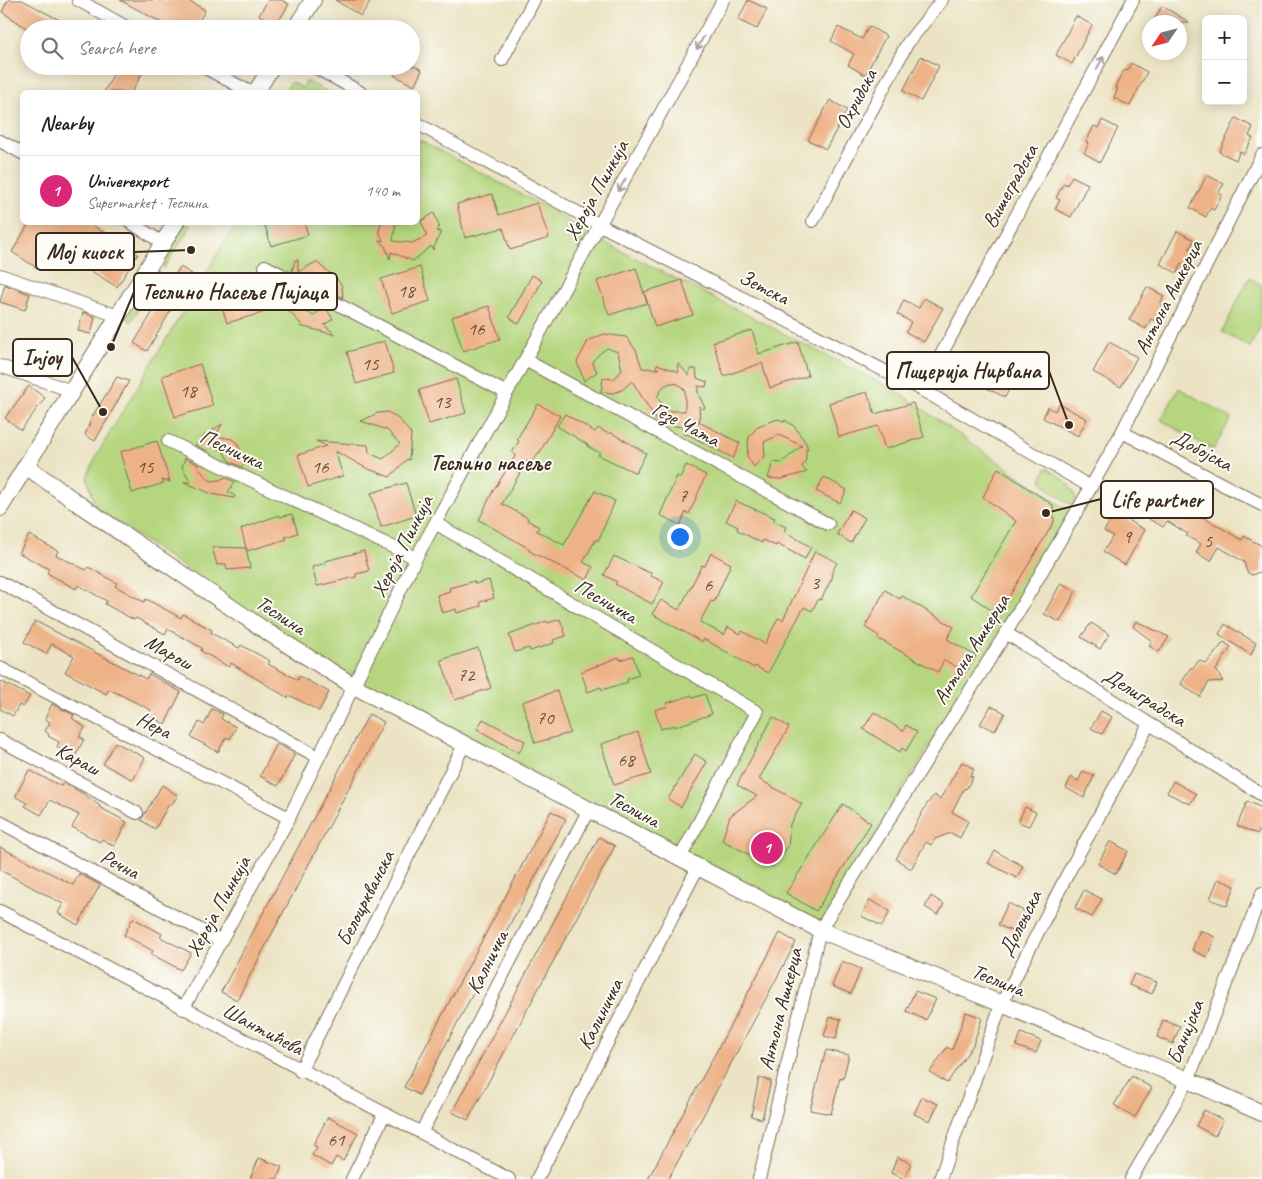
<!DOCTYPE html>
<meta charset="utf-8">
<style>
body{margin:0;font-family:Caveat,sans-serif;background:#f6f6f6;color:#222}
.controls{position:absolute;right:15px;top:15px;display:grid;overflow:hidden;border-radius:8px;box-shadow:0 2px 12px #0003}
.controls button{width:45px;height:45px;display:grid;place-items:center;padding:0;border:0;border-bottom:1px solid #e0e0e0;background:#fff;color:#222;font:25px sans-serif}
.compass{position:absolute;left:1142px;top:15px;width:45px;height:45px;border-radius:50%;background:#fff;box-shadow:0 2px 12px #0003;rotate:235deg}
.you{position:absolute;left:679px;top:536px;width:18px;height:18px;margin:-12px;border:4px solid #fff;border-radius:50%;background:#1a73e8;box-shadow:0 0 0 8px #1a73e833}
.badge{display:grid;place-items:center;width:32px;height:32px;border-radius:50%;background:#db2777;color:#fff;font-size:16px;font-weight:700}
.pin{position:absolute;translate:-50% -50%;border:2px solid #fff;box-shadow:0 1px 5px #0006}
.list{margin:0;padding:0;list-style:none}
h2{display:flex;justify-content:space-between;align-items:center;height:65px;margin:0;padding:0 20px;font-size:21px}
h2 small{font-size:16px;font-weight:400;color:#767676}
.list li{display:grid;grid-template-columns:32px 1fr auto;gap:15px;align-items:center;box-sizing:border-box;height:70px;padding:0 20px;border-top:1px solid #e0e0e0}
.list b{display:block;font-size:19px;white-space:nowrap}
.list p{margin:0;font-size:16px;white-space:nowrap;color:#767676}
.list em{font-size:16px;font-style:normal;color:#767676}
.icon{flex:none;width:28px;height:28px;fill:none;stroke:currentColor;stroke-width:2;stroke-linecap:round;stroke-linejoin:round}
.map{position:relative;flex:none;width:1262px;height:1179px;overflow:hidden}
.search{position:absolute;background:#fff;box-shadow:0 2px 12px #0003;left:20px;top:20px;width:400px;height:55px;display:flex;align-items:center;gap:12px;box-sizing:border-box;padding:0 18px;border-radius:28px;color:#767676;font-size:19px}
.panel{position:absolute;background:#fff;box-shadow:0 2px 12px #0003;left:20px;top:90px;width:400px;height:135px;border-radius:8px}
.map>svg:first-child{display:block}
.green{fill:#b5d67e;stroke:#78804e}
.building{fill:#eeb287;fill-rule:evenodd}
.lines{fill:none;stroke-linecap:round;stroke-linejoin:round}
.minor-casing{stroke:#796b58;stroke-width:14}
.tertiary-casing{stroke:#796b58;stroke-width:18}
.minor{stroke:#fff;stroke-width:12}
.tertiary{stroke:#fff;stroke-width:16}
.oneway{stroke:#a79f9a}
.labels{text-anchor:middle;stroke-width:4;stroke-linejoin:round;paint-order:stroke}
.number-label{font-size:19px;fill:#684c38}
.street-label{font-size:21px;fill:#3b2a1e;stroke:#fdfcf7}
.neighbourhood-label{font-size:22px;font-weight:bold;fill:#3b2a1e;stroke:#fdfcf7}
.leader{fill:none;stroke:#3b2a1e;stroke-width:2}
.callout-dot{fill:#3b2a1e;stroke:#fdfcf7;stroke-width:2}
.callout{fill:#fdfcf7;stroke:#3b2a1e;stroke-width:2}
.callout-label{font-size:22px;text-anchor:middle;font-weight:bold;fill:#3b2a1e}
</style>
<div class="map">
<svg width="1262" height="1179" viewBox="0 0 1262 1179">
<rect width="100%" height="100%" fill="#fdfcf7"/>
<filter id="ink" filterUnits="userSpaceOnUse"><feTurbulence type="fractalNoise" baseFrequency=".02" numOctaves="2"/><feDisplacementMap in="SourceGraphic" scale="10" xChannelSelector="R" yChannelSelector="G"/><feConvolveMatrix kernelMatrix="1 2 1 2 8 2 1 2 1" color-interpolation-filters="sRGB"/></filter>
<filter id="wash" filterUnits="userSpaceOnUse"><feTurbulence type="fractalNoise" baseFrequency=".0096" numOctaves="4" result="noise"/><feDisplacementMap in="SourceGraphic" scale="20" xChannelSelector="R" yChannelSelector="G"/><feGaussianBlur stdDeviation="1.12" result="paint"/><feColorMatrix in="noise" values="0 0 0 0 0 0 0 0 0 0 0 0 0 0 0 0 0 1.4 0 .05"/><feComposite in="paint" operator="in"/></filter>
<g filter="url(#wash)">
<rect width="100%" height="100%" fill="#ebe3c3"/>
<!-- green -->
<path class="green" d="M306 81 328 92H288L285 90 291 82 303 88Z
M418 139 545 207 600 240 898 392 1072 513 819 926 362 687 97 509 95 505 87 477 99 451 236 223 418 222Z
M183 224 191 226 164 268 158 264Z
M155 270 160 273 131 322 128 320 130 314Z
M1249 278 1262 285V323L1250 347 1222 332Z
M1179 388 1231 418 1213 450 1161 420Z
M1046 468C1061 476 1071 483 1076 499L1071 505 1050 490 1041 479Z"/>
<g id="blocks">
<!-- building -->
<path class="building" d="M8 0H22L76 29H28L2 12Z
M120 0H187L205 10 195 29H173Z
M268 0H281L289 4 277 24 259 15Z
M335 0H371L361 16Z
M748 0 767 9 757 29 738 20Z
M1162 6 1189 22H1153Z
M1076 16 1092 25 1072 64 1056 55Z
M869 26 886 36 865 75 848 65 854 54 831 41 838 27 862 39Z
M921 56 939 66 921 101 903 91Z
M1131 63 1147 72 1130 106 1114 98 1118 88 1115 87 1124 70 1127 71Z
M118 66H146L132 92H104Z
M399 66H415L422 70 414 86 394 75Z
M830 100 847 110 826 149 808 140Z
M1236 118 1253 127 1249 136 1253 138 1248 146 1244 154 1240 151 1236 160 1219 152Z
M1102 120 1118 128 1100 162 1084 153 1089 143 1086 142 1094 126 1098 128Z
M1207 175 1224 184 1218 193 1222 195 1214 210 1210 208 1206 217 1190 208Z
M1072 176 1088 184 1071 217 1055 209 1060 200 1056 198 1060 190 1064 183 1067 185Z
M492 194 499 215 537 203 549 238 510 250 503 228 465 238 457 204Z
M434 213 439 226 437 232 441 231 433 250 431 246 413 261 391 252 390 259 385 246 378 240 383 241 379 231 381 222H396L393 241 412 243 427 236 421 221Z
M30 222H87L138 254 117 287 51 246 37 268 12 252Z
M264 222H304L308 235 271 246Z
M1177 231 1194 240 1189 249 1192 251 1185 265 1181 263 1177 273 1160 264Z
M295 260H298V272L316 262 336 278 342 286 343 298 328 290 320 281 313 278 308 279 292 271Z
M180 267 192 274 147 351 134 343Z
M420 267 430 301 392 313 381 279Z
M636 268 647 303 609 315 597 281Z
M252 271 265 312 227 323 214 282Z
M532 275 542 281 519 324 509 317Z
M682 280 693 315 655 327 644 292Z
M282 284 298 293 302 308 313 316 325 307 333 319 324 325 336 335 300 326 302 325 289 311 286 302 287 287 278 290 277 288Z
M5 285 30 294 25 310 0 302Z
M1147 287 1164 296 1160 303 1164 306 1155 321 1151 319 1146 329 1129 320Z
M924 298 943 308 924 342 906 332 911 322 897 314 904 300 919 308Z
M489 306 500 339 463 351 452 317Z
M83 312 95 317 91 334 78 331Z
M752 330 759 354 798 342 808 376 770 388 762 363 724 376 713 342Z
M604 334 626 337 636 350 642 368 659 369 656 367 657 364 679 372 677 365 679 364 689 376 690 369H696L697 378 707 382 706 387 698 386V393L705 408 702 409 699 406 700 421H697L740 443 733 458 689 435 683 434 682 427 659 424 632 381 622 390 613 393 601 392 603 378 614 379 622 370 618 352 607 348 599 354 592 362 597 372 584 381 577 362 588 341ZM670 383 678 384 685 390V411H667L657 397 663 387Z
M385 341 394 373 356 384 347 352Z
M1109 342 1137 357 1121 387 1093 372Z
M983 362 1015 379 1005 397 972 381Z
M200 364 213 406 175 417 162 376Z
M117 377 129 381 95 441 85 435 92 417Z
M456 379 466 413 429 424 419 390Z
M29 386 45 398 21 430 5 418Z
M867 392 875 414 913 403 924 437 885 449 878 426 839 437 829 403Z
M538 404 560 416 540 452 531 463 527 461 502 504 528 518 527 520 539 527 537 531 564 545 595 491 615 501 598 541 596 539 583 562 593 567 587 580 529 551 530 549 479 520 493 491 516 455 512 453 519 441 517 439Z
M1059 404 1087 419 1078 436 1043 418 1048 407 1055 411Z
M388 412 400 420 411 434 409 460 407 459 390 477 366 468 335 451 343 476 308 487 298 455 326 446 316 441 368 445 369 453 383 459 400 444 387 430 361 421 378 413Z
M565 414 595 432 598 428 609 434 610 432 646 453 636 473 598 455 600 453 587 446 588 445 557 426Z
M778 419 785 422V420L794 426 806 443 808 449 806 448V460L802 467 807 472 781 479 768 478 773 462 781 463 802 446 779 435 764 442 765 456 754 467 747 456 749 437 758 426Z
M222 424 216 436 232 439 237 443 244 460 246 458 242 467 229 461 223 451 211 445 207 451 195 445 202 440 200 439Z
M157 441 170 482 162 480 164 483 132 493 120 452Z
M185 458 199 465 198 467 206 477 212 481 220 480 225 477 235 482 228 492 235 496 234 498 212 494 184 482H191L182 467Z
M686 465 706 475 689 514 686 512 680 525 660 515 677 476 680 478Z
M998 468 1053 505 1054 522 998 615 971 596 1016 521 983 497Z
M824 477 847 490 840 503 816 491Z
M406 483 416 516 381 527 371 493Z
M1170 498 1242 540 1244 536 1262 546V571L1252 575 1247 572 1244 562 1219 547 1211 561 1196 553 1201 544 1186 536 1188 534 1167 521 1163 527 1149 519 1157 505 1164 509Z
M736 501 775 518 773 521 786 527 784 531 811 547 805 559 777 544 776 546 763 540 762 543 737 530 738 527 726 521Z
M851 510 865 518 851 543 837 534Z
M1115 513 1145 530 1125 565 1103 552 1113 536 1104 531Z
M292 514 298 533 285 537 287 539 247 551 241 529 279 515 280 517Z
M29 535 58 551 56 555 86 570 88 567 117 583 115 586 144 602 146 599 181 618 183 614 212 630 211 633 239 648 241 645 270 661 268 664 298 680 299 676 329 692 319 711 289 695 288 698 231 663 229 667 201 651 202 648 168 629 165 634 136 618 134 620 105 604 107 601 78 585 76 589 47 573 49 569 19 553Z
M212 547 246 548 250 568 227 570 226 564 217 565Z
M364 551 369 571 356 574V577L317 586 312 567 326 563 325 561Z
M815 551 837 562 831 575 833 576 821 600 818 599 812 611 804 607 768 673 755 666 754 668 704 639 702 642 652 614 661 600 679 610 702 565 705 566 711 553 731 564 714 602 711 601 700 622 724 635 728 627 740 634 742 631 765 644 778 618 783 620Z
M614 556 652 574 651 576 664 582 652 604 615 584 617 582 604 575Z
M489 580 494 598 480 602 481 606 457 613 456 609 442 613 437 595 450 591 449 588 474 581 475 584Z
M1061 583 1076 591 1060 622 1044 614Z
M885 590 900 599 902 596 954 627 947 639 976 656 966 672 944 660 938 672 877 638 879 636 865 627Z
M560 619 566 636 553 640 554 643 530 651 529 648 515 652 509 635 547 621 548 623Z
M35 621 146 679 149 674 181 692 165 724 148 715 151 710 109 689 106 694 65 672 74 656 52 644 46 654 24 642Z
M1136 621 1169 637 1159 652 1149 646 1152 641 1133 627Z
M1091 623 1109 634 1100 649 1081 637Z
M1225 624 1256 643 1251 655 1219 634Z
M1224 642 1231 647 1216 670 1223 681 1209 682 1200 697 1181 684 1191 667 1193 669 1199 660 1206 664Z
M478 648 491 688 455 700 441 660Z
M633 656 639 675 627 679 628 682 602 690 601 687 588 692 581 672 619 657 620 660Z
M0 681 30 696 23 707 19 705 13 716 0 709Z
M557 691 570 733 535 743 522 702Z
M705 694 712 714 674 727V725L661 729 655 710 668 706 667 703 692 695 693 698Z
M52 704 74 715 72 718 85 727 79 737 84 739 75 757 57 747 59 742 48 736 49 734 45 731 50 722 45 719Z
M991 706 1005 713 995 731 980 724Z
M212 709 223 714 221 719 236 727 230 739 226 737 218 752 191 737 199 722 204 725Z
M1101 711 1112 717 1102 734 1091 728Z
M874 712 903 731 906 725 917 732 906 751 902 748 900 752 863 729Z
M369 714 384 722 237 1000 221 992Z
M773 717 789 727 759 779 802 804 790 824 788 847 772 867 722 840 730 816 757 796 737 785Z
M483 719 525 741 519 753 477 729Z
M638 732 651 774 614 785 601 744Z
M115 742 145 758 133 780 103 764Z
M277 744 295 754 278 786 260 776Z
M695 754 707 762 681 807 668 799Z
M962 762 974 769 970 776 973 777 966 789 964 788 952 812 968 821 960 838 951 833 935 839 931 845 926 842 911 869 896 859 927 804 934 795 940 799Z
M29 770 61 786 63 783 82 793 100 806 99 807 127 822 114 846 102 839 100 842 72 827 79 815 50 800 41 815 25 806 27 803 16 797V795Z
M1083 771 1094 776 1084 798 1066 788 1071 777 1078 781Z
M1173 781 1196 794 1190 804 1167 793Z
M162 785 178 796 171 805 169 804 155 829 141 820Z
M1247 801 1262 808V823L1258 834 1237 826Z
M843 804 871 823 816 911 786 893Z
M1025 807 1036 812 1029 826 1018 822Z
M551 811 566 819 419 1095 404 1087Z
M599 837 615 846 468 1120 452 1112Z
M1110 841 1128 851 1116 874 1098 864Z
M0 847 73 885 79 874 100 885 78 925 58 913 63 904 0 870Z
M995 851 1023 866 1017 878 988 863Z
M1218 879 1235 886 1227 906 1210 899Z
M1084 890 1102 899 1092 917 1075 908Z
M931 896 944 904 938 915 925 907Z
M870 900 890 911 882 926 861 916Z
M1008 903 1026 912 1016 933 998 925Z
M133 918 162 934 160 937 191 953 181 970 151 954 153 951 124 935Z
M1200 930 1215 937 1207 957 1192 950Z
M780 933 796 942 697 1127 668 1179H648Z
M842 961 861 969 851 994 832 986Z
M1134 974 1157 982 1152 994 1129 985Z
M915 991 936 999 926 1020 906 1011Z
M966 1012 982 1018 973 1045 947 1083 930 1072 947 1047 952 1050Z
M830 1017 841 1019 836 1039 824 1036Z
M1163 1020 1180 1026 1173 1044 1157 1037Z
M1021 1033 1041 1041 1036 1053 1016 1046Z
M826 1050 849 1055 843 1079 840 1078 831 1114 810 1110Z
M1132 1076 1152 1088 1135 1117 1114 1105Z
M759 1078 771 1081 762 1119 751 1116Z
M922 1097 938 1104 930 1121 914 1114Z
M1204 1110 1223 1120 1215 1136 1196 1126Z
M328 1117 358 1133 343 1161 336 1157 331 1166 312 1155 317 1147 313 1145Z
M897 1157 911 1163 905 1179 891 1173Z
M259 1158 282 1167 277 1179H250Z"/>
</g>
</g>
<g filter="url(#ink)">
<use href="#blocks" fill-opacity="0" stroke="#796b58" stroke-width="1"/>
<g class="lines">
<defs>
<path id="minor" d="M78 0 130 29
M502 60 534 0
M202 66 250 92
M313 66 360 92
M418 124 600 225 922 390 1091 487
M0 141 22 153
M813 221 907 44 942 0
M130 222 163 243
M265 266 507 393
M0 275 118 316
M525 360 828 524
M0 366 72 391
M922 390 1133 0
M1122 432 1262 505
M168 441 416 558
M435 523 757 712 680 858
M0 582 318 757
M1006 633 1262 795
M0 668 289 818
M0 740 137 813
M0 822 221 941
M0 911 509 1179
M183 1009 289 818 416 558 723 0
M300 1071 465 743
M421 1133 589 809
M352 1179 384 1115
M537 1179 698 867
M759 1179 820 930 1006 633 1091 487 1122 432 1262 155
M940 1179 1001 1005 1066 877 1149 724
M1131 1179 1188 1080 1262 893"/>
<path id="tertiary" d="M295 29 313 0
M256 92 272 66
M26 466 83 507 269 633 354 686 698 867 820 930 1188 1080 1262 1113
M0 508 176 222"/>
</defs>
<!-- minor casing -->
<use href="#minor" class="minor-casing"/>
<!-- tertiary casing -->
<use href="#tertiary" class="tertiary-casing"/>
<!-- minor -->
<use href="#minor" class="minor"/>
<!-- tertiary -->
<use href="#tertiary" class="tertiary"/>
</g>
<!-- one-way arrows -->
<defs><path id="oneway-shaft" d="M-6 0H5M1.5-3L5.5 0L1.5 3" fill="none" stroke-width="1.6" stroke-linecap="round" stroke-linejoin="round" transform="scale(1.25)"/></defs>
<g class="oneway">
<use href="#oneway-shaft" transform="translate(700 43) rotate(119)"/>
<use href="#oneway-shaft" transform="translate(1100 63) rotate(-62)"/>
<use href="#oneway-shaft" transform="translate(622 185) rotate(119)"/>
</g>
</g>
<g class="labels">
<!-- number labels -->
<g class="number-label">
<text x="406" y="297">18</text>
<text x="476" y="335">16</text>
<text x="370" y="370">15</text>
<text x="188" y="397">18</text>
<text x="442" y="408">13</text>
<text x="145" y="473">15</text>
<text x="320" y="473">16</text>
<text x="683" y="502">7</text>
<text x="1127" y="543">9</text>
<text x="1208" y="547">5</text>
<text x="815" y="589">3</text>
<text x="708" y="591">6</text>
<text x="466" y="681">72</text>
<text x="545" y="724">70</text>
<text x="626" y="766">68</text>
<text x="336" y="1146">61</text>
</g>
<!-- street labels -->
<g class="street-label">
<text transform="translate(856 99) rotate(-62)" y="7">Охридска</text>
<text transform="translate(1010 186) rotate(-61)" y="7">Вишеградска</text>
<text transform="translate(596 190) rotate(-61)" y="7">Хероја Пинкија</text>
<text transform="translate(764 287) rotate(27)" y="7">Зетска</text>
<text transform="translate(1168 297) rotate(-63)" y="7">Антона Ашкерца</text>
<text transform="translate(686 424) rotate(28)" y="7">Гезе Чата</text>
<text transform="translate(232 449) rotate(25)" y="7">Песничка</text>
<text transform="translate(1202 450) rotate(28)" y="7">Добојска</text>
<text transform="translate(402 546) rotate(-63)" y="7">Хероја Пинкија</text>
<text transform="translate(606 601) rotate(30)" y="7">Песничка</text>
<text transform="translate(281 615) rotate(33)" y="7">Теслина</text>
<text transform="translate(971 649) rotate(-58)" y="7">Антона Ашкерца</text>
<text transform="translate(169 652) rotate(29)" y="7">Марош</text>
<text transform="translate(1145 697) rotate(32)" y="7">Делиградска</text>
<text transform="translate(154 725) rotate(27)" y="7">Нера</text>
<text transform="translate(78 759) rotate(28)" y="7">Караш</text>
<text transform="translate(634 809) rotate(28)" y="7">Теслина</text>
<text transform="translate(120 864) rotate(28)" y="7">Речна</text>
<text transform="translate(365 898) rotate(-63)" y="7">Белоцркванска</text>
<text transform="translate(218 906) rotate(-61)" y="7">Хероја Пинкија</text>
<text transform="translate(1020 923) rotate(-63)" y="7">Долењска</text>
<text transform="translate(487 962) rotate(-63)" y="7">Калничка</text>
<text transform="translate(998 980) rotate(22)" y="7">Теслина</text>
<text transform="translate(780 1009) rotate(-76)" y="7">Антона Ашкерца</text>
<text transform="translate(600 1014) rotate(-63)" y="7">Калиничка</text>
<text transform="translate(263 1029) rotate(28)" y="7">Шантићева</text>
<text transform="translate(1185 1032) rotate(-68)" y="7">Банијска</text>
</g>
<!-- neighbourhood labels -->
<g class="neighbourhood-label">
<text x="490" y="470">Теслино насеље</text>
</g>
</g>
<!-- callouts -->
<path class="leader" d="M191 250L134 252M111 347L134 292M103 412L72 357M1069 425L1049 371M1046 513L1101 499"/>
<g class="callout-dot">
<circle cx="191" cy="250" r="5"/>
<circle cx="111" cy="347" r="5"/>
<circle cx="103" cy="412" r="5"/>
<circle cx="1069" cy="425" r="5"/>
<circle cx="1046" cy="513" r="5"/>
</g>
<g class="callout">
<rect x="36" y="233" width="98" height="37" rx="5"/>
<rect x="134" y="273" width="203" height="37" rx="5"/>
<rect x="13" y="339" width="59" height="37" rx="5"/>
<rect x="887" y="352" width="162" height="37" rx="5"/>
<rect x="1101" y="481" width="112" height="37" rx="5"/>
</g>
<g class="callout-label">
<text x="85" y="259">Мој киоск</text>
<text x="235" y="299">Теслино Насеље Пијаца</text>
<text x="42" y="365">Injoy</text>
<text x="968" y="378">Пицерија Нирвана</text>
<text x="1157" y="507">Life partner</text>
</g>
</svg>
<div class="controls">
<button>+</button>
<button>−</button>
</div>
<svg class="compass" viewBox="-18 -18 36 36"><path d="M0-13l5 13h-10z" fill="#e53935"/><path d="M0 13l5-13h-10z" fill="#767676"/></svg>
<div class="you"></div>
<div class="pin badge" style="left:767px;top:848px">1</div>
<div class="search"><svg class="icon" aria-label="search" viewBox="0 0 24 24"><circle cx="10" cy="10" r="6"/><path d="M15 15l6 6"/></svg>Search here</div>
<section class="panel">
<h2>Nearby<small></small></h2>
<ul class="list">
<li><span class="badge">1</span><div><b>Univerexport</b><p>Supermarket · Теслина</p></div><em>140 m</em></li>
</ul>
</section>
</div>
